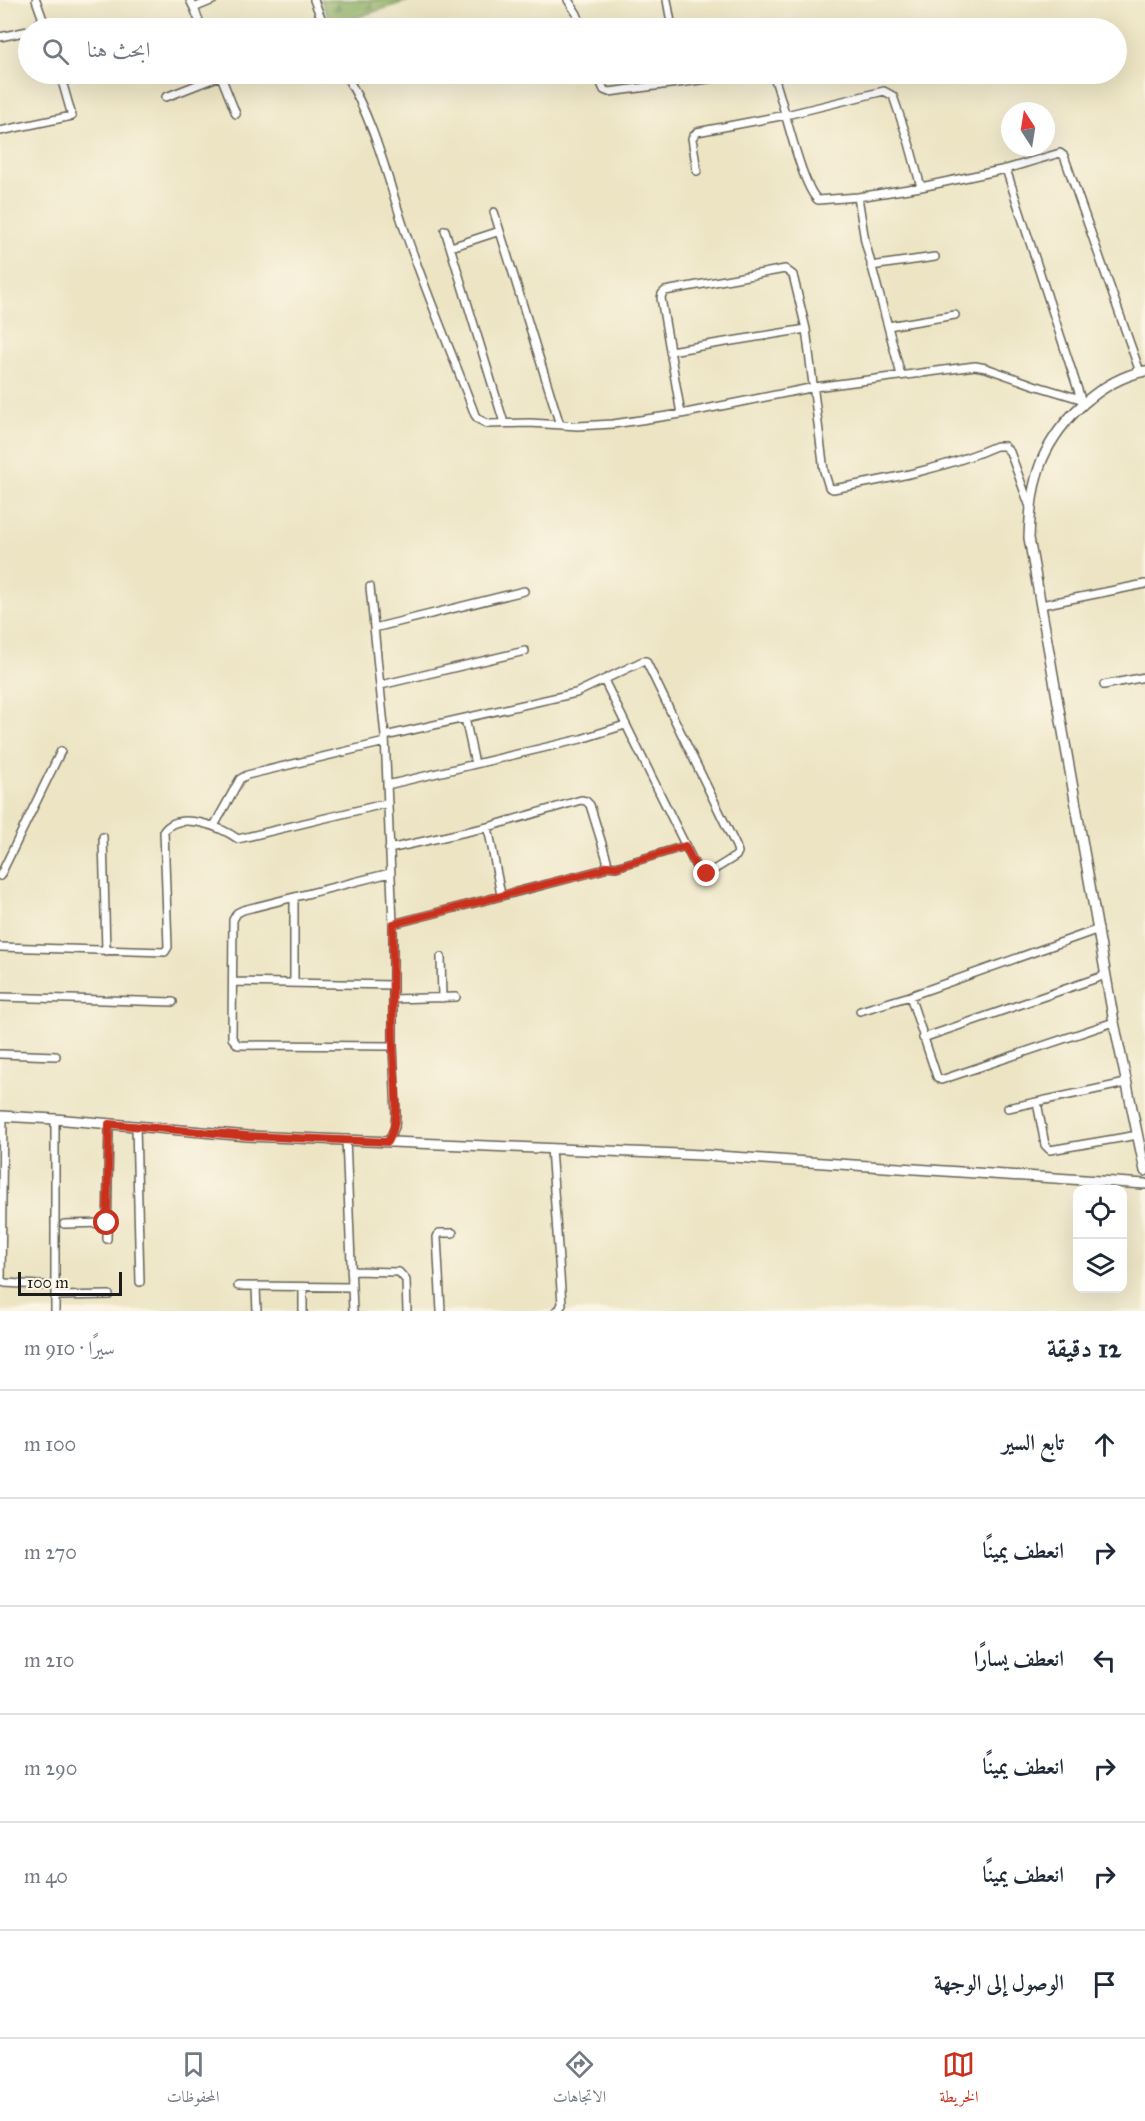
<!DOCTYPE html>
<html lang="ar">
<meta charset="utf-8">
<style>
body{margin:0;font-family:"IM FELL Great Primer",Amiri,serif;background:#f2f2f3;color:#1f2937;direction:rtl}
.controls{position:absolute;right:18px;bottom:18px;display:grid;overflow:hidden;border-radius:12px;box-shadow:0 6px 24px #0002}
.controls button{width:54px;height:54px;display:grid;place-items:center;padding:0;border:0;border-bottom:2px solid #e0e1e3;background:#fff;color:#1f2937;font:30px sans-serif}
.compass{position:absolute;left:1001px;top:102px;width:54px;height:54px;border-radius:50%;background:#fff;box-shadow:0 6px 24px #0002;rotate:348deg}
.scale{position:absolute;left:18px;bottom:15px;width:104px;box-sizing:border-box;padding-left:6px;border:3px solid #1c1c1c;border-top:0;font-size:16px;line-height:21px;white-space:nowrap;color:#1c1c1c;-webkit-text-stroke:4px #fcf5e5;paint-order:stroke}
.stop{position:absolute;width:18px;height:18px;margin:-14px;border:4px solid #c8321e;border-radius:50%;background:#fff}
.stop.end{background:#c8321e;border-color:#fff;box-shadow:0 2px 6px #0008}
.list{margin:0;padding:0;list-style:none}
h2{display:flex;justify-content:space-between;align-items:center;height:78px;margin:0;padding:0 24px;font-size:26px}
h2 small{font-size:20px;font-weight:400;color:#747a83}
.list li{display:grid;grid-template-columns:39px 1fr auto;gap:18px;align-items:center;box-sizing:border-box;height:108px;padding:0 24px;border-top:2px solid #e0e1e3}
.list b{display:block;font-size:22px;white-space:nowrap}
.list em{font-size:20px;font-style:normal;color:#747a83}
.icon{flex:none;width:33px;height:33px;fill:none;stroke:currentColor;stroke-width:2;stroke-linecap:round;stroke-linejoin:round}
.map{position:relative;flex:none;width:1145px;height:1311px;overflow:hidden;direction:ltr}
.search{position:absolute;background:#fff;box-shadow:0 6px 24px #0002;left:18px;right:18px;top:18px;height:66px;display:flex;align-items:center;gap:15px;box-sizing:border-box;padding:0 21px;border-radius:33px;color:#747a83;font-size:22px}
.sheet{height:726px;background:#fff}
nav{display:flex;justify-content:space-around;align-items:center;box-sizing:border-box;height:84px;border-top:2px solid #e0e1e3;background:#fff;font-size:16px;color:#747a83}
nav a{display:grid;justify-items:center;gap:3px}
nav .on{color:#c8321e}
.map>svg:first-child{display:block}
.forest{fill:url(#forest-firs);stroke:#546640;stroke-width:1.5}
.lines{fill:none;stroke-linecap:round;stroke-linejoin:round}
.street-casing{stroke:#656256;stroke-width:10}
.secondary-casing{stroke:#656256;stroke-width:12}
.street{stroke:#fff;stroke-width:7}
.secondary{stroke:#fff;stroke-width:9}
.route{stroke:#c8321e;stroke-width:8}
</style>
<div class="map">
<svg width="1145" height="1311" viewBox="0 0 1145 1311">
<defs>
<pattern id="forest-firs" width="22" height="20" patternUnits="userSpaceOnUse" patternTransform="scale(1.5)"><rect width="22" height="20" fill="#8db064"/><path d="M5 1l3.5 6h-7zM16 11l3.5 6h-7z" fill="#728e52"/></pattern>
</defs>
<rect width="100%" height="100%" fill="#fcf5e5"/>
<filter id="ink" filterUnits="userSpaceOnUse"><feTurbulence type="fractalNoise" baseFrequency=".0167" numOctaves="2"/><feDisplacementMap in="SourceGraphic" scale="12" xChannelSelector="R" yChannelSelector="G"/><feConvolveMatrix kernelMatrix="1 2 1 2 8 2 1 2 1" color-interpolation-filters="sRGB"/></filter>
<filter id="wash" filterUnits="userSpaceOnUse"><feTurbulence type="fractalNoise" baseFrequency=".008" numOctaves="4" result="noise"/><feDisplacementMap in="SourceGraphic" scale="24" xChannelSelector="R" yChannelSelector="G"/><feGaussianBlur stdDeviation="1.35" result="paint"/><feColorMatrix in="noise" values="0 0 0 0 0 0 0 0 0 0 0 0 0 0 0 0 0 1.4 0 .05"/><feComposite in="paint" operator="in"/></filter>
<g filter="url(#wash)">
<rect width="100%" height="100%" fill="#ece4c3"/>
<!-- forest -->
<path class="forest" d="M321 0H410L331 26Z"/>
</g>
<g filter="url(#ink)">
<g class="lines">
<defs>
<path id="street" d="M36 0 46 28
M190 0 194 8 213 0
M314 0 325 28
M568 0 577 14 582 28
M667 0 672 28
M194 8 202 28
M33 28 43 20
M0 37 28 31
M220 74 236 114
M345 74C375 122 387 178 405 231 426 293 452 353 475 415L478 419 488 424 530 423 578 426 613 424 681 414 815 387 975 366 986 368 1034 385 1087 401
M597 74 604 90 609 92 746 74
M773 74C783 99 801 186 818 200L858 197 921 187 1006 169
M166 97 220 76
M0 131 72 116 60 74
M697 171 692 138 697 132 786 115 884 91 893 96 909 143 921 187
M858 197 865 241 901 375
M494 212 560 425
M445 230 504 423
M451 247 500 231
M871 266 935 257
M888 326 955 315
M670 351 806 329
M1081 399 1006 169 1060 153 1064 156 1140 372
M681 414 661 298 662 294 665 291 785 269 793 275 806 329 824 471 829 487 833 489C889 479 944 469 996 446H1004L1010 452 1030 507
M370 587 385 736 393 924V1046L396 1114 395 1127 388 1142
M1041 605 1145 584
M374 628 524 591
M381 685 525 651
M1104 685 1145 677
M465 718 475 764
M385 736 576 693 643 661H646L736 846 738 852 736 856 707 874 699 873 604 680
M387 785 581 739 625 725
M214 826 240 779 247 775 385 742
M488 827 501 895
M103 837 106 951
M389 849 488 827 581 800 586 801 590 805 607 860V866L601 870 393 924
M607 866 616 867 685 846
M390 873 243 910 237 913 233 920 232 1038 238 1045 393 1046
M0 876 61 751
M0 947 165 952 168 947 164 831C179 810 221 827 238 839L388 803
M441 957 442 998
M233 982 393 985
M294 982V898
M910 996 937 1077 941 1080 1114 1022
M0 997 173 1002
M393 999 456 997
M860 1011 910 996 1099 929
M923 1038 1106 975
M0 1054 56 1056
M1037 1102 1045 1145 1050 1150 1138 1135
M1008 1108 1126 1083
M3 1116 1 1281 5 1283 56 1286
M55 1119V1311
M136 1126 140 1282
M346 1139 353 1311
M551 1148 562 1304 559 1310 556 1311
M64 1224 107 1223
M107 1239 109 1124
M351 1271 399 1272 406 1280 407 1311
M238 1286 352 1287
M256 1287 257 1311
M56 1296 109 1295
M303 1311V1287
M441 1311 437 1237 439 1233H453"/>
<path id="secondary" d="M1145 371C1101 380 1060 419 1042 460 1032 485 1030 511 1029 538L1114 1022 1145 1171
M0 1116 55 1119 248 1136 702 1155 1145 1184"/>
</defs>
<!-- street casing -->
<use href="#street" class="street-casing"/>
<!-- secondary casing -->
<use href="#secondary" class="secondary-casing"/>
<!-- street -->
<use href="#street" class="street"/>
<!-- secondary -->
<use href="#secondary" class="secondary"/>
</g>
</g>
<g class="lines" filter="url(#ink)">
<!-- route -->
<path class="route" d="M107 1223 109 1124 248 1136 388 1142C403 1117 393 1074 393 1045 392 1005 393 964 393 924L601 870 607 866 616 867 685 846 699 873 707 874"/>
</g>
</svg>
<div class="controls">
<button><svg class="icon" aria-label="locate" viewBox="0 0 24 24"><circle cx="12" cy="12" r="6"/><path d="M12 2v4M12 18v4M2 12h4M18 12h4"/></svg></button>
<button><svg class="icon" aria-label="layers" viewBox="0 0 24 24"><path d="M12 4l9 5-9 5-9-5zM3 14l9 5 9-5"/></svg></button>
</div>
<svg class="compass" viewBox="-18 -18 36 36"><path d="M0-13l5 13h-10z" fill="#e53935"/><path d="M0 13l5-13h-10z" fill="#747a83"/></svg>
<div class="scale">100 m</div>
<div class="stop" style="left:107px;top:1223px"></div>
<div class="stop end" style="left:707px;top:874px"></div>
<div class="search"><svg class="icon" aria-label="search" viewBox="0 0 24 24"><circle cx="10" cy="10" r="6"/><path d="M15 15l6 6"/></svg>ابحث هنا</div>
</div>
<section class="sheet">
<h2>12 دقيقة<small>سيرًا · 910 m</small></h2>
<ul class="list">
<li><svg class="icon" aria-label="ahead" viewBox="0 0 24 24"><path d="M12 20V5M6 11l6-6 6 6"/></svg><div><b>تابع السير</b></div><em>100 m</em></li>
<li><svg class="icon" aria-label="right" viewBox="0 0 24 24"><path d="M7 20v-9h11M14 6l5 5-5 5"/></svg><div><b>انعطف يمينًا</b></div><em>270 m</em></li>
<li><svg class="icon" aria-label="left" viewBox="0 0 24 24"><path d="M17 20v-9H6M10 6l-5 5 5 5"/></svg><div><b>انعطف يسارًا</b></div><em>210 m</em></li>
<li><svg class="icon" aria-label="right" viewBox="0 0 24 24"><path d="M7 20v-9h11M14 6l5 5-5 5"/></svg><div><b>انعطف يمينًا</b></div><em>290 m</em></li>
<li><svg class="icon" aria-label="right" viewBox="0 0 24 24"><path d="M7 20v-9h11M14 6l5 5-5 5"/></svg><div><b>انعطف يمينًا</b></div><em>40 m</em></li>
<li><svg class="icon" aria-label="arrive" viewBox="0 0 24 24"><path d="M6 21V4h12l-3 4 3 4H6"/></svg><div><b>الوصول إلى الوجهة</b></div></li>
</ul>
</section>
<nav>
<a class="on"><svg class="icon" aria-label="map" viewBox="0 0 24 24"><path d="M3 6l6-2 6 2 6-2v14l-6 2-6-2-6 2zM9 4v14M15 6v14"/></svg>الخريطة</a>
<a><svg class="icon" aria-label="directions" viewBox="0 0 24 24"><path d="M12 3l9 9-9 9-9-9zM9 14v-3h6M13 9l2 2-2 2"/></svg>الاتجاهات</a>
<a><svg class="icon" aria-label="saved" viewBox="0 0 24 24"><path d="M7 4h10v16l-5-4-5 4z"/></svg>المحفوظات</a>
</nav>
